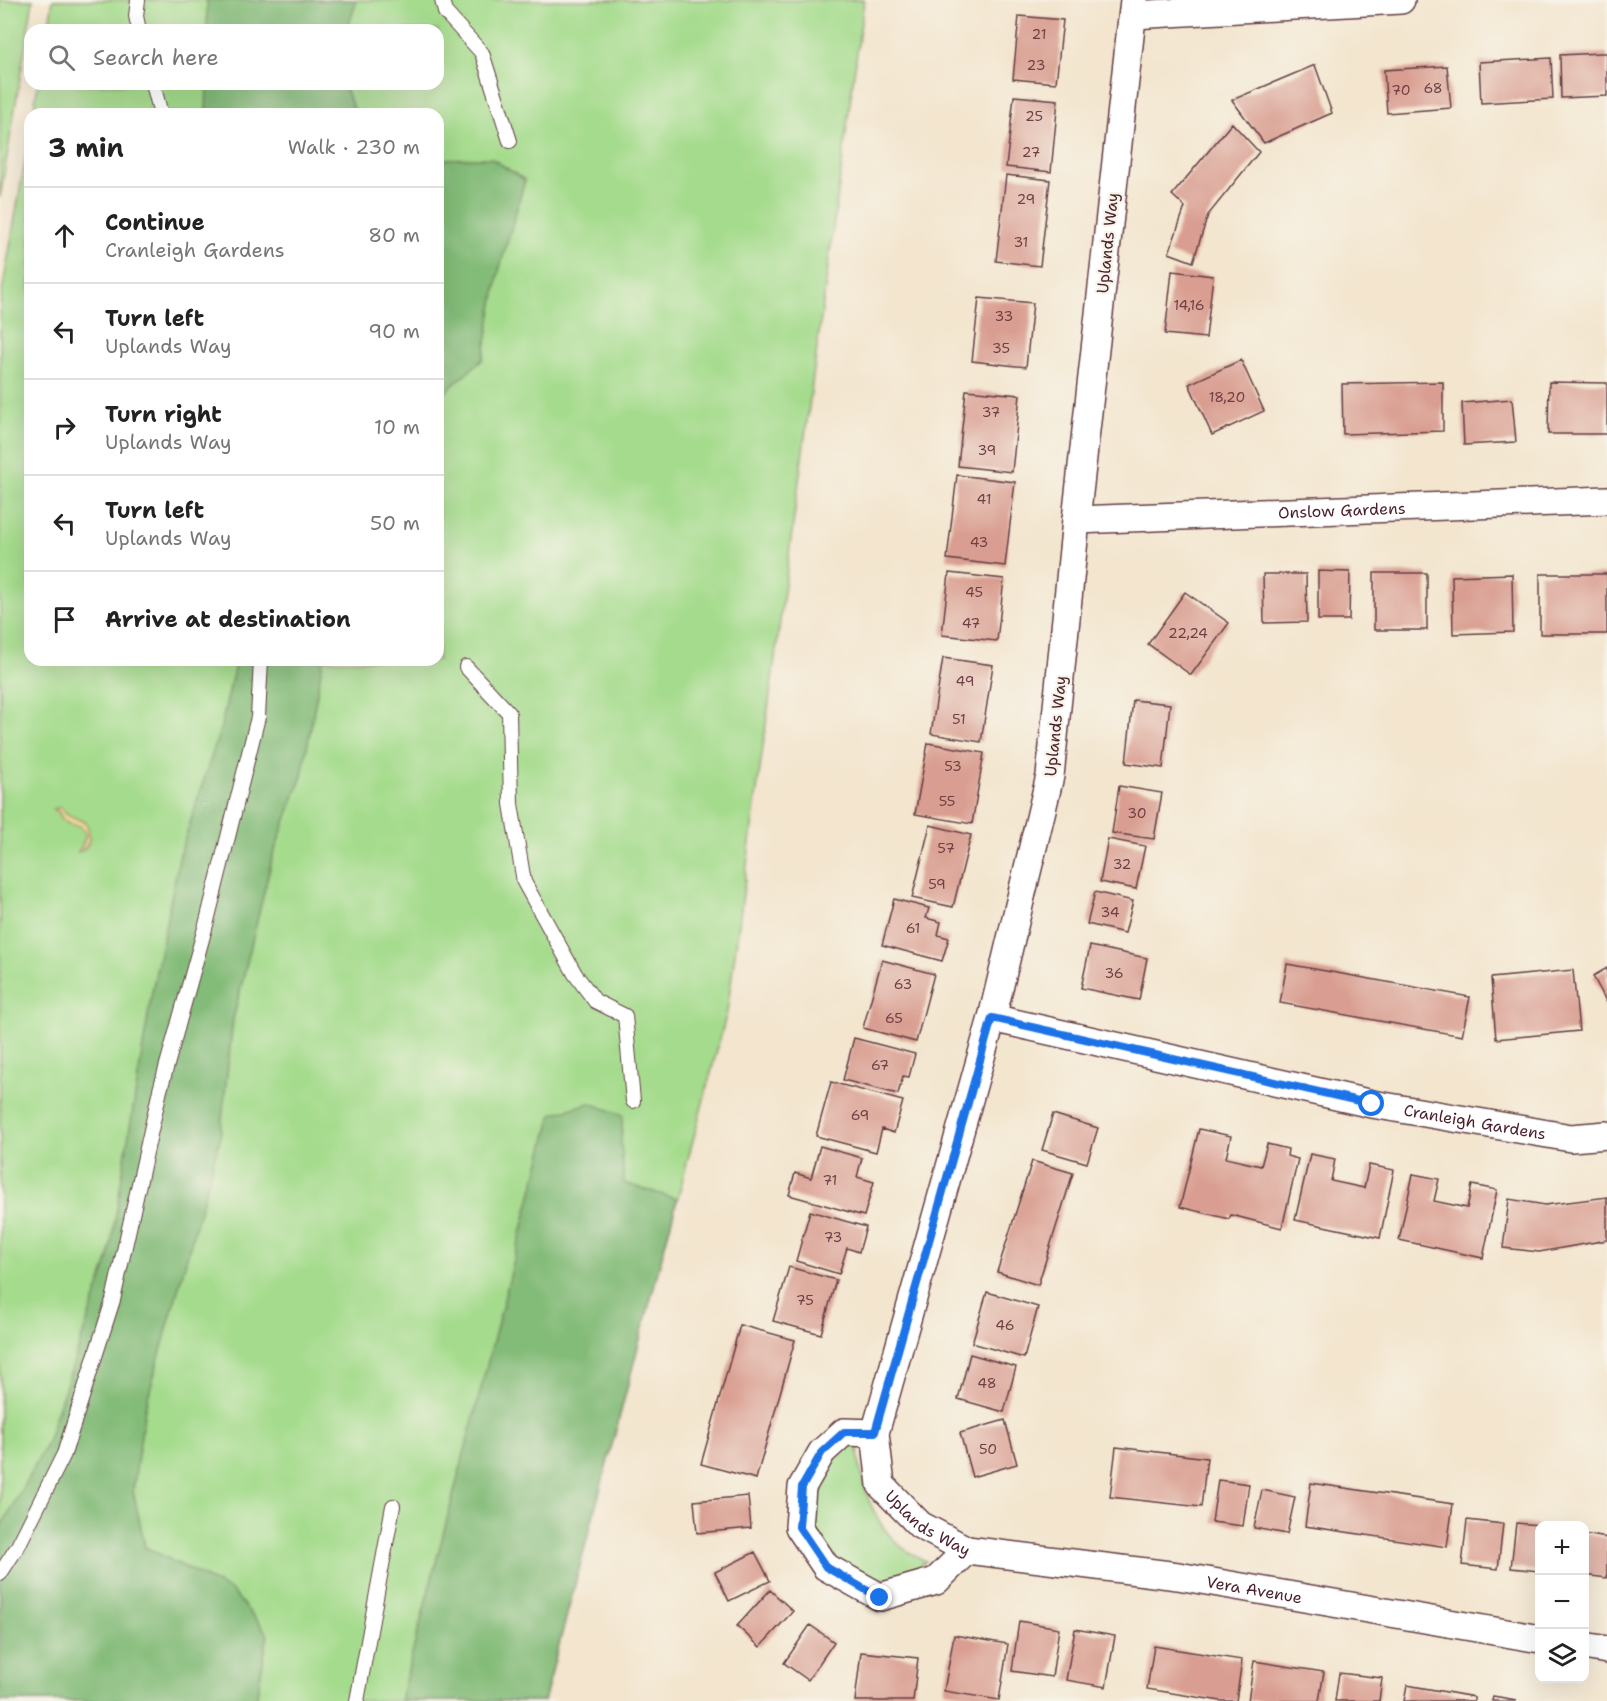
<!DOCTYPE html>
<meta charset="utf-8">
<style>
body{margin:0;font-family:"Shantell Sans",sans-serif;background:#f6f6f6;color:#222}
.controls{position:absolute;right:18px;bottom:18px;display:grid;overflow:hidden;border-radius:12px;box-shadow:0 6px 24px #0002}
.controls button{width:54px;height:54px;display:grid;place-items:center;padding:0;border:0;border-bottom:2px solid #e0e0e0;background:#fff;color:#222;font:30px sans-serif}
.stop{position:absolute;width:18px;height:18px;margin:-14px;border:4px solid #1a73e8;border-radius:50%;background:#fff}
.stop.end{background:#1a73e8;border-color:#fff;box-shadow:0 2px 6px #0008}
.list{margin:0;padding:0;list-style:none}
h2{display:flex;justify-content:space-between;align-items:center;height:78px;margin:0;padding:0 24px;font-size:26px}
h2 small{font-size:20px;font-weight:400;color:#767676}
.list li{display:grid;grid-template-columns:39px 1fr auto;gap:18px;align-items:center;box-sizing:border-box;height:96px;padding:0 24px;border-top:2px solid #e0e0e0}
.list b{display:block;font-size:22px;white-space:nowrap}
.list p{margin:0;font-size:20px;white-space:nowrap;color:#767676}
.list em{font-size:20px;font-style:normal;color:#767676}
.icon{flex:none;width:33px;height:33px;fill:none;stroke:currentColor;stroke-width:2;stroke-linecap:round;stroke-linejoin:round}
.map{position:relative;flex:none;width:1607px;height:1701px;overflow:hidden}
.search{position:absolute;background:#fff;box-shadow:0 6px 24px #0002;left:24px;top:24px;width:420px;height:66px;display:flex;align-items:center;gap:15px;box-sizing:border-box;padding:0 21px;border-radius:18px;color:#767676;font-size:22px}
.panel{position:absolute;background:#fff;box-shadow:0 6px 24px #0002;left:24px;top:108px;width:420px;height:558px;border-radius:18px}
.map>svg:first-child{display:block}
.green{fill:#a4db8c;stroke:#777d5c;stroke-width:1.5}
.forest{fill:#83bb78;stroke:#666d52;stroke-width:1.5}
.sand{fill:#eeda9e;stroke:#9c7c64;stroke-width:1.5}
.building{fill:#d99e91}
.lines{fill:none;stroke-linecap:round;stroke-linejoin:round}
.service-casing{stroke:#633d43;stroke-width:16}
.minor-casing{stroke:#633d43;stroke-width:30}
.service{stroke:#fff;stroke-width:14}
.minor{stroke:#fff;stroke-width:27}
.route{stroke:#1a73e8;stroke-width:8}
.labels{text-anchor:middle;stroke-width:4.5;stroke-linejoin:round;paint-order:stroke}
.number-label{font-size:14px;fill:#6e3f44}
.street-label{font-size:16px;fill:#4a1f2b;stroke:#f7f3e8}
</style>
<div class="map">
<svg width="1607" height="1701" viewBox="0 0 1607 1701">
<rect width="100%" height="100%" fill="#f7f3e8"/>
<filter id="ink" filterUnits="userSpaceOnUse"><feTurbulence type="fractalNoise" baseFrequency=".0167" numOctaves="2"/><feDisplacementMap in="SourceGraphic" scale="12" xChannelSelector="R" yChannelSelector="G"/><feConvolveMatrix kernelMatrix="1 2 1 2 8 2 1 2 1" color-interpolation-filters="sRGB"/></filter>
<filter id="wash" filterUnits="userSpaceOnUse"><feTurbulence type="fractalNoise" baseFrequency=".008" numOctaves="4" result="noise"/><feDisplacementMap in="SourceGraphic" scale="24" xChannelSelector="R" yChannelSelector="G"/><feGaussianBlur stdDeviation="1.35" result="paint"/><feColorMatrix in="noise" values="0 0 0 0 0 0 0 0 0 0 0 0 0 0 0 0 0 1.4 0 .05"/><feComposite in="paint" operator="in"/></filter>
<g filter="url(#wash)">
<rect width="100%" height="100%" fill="#f3e5ce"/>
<!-- green -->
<path class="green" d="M0 0H33L0 198Z
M53 0H864L727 1012 544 1701H0V304L30 132V660H438V114H33L38 84H438V30H48Z
M858 1442C858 1477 871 1520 898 1544 905 1551 916 1556 926 1561L910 1575 893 1579H873L839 1563 813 1528 811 1505 817 1474 830 1454Z"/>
<!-- forest -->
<path class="forest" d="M207 0H355L356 3 347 30H207Z
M207 84H343L356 114H206Z
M491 158 525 180 499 271 483 359 438 398V159Z
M236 660H323L302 776 273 855 233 1020 220 1139 145 1408 133 1490 145 1547 232 1591 268 1634 256 1701H0V1529L46 1445 109 1257 151 997 180 854 221 727Z
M590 1103 623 1115 621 1140 624 1183 677 1199 544 1701H400L552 1114Z"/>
<!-- sand -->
<path class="sand" d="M57 808H61L67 814 86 823C91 834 91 848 78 852L83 844 86 834 80 826C70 825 62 823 59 812L53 809Z"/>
<g id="blocks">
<!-- building -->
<path class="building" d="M1019 16 1063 20 1056 83 1013 79Z
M1601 53H1607V96L1561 98 1560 55Z
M1551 58 1553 99 1481 103 1479 62Z
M1315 65 1332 113 1264 143 1232 100Z
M1447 66 1451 108 1387 113 1384 70Z
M1014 96 1058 100 1051 172 1006 167Z
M1232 123 1259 152 1208 215 1193 262 1169 253 1185 207 1172 195Z
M1006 175 1050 180 1040 266 996 261Z
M1172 271 1213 276 1206 338 1165 334Z
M979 298 1033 303 1026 367 972 361Z
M1241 360 1264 411 1212 435 1189 384Z
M1443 382V431L1343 434 1342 384Z
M1549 382 1607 383V434H1548Z
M966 390 1020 395 1012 472 958 466Z
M1512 399 1516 442 1464 445 1462 403Z
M957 475 1015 482 1005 566 947 559Z
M1318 571 1350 572 1349 620H1318Z
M949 573 1004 579 997 641 942 635Z
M1374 573H1427V630H1374Z
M1263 574H1306L1307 622 1264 623Z
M1512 574 1513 632 1453 634 1452 576Z
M1540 574H1607V634H1540Z
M1185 592 1229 623 1191 675 1148 644Z
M943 658 993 665 981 742 931 734Z
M1133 700 1170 704 1163 768 1126 763Z
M928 743 984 753 972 824 915 814Z
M1119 786 1162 793 1154 839 1112 833Z
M930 825 971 835 953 907 912 898Z
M1108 839 1145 846 1136 889 1100 882Z
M1095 892 1133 901 1125 933 1087 924Z
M894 899 929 908 926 918 941 922 938 935 949 938 942 961 882 945Z
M1090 946 1147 958 1139 1000 1081 988Z
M882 960 934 974 916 1042 863 1028Z
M1287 964 1470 997 1462 1036 1280 1003Z
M1607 968V1003L1593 976Z
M1573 970 1579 1031 1496 1039 1491 978Z
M854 1038 915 1054 909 1077 903 1076 898 1094 843 1080Z
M831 1082 903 1101 894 1133 882 1129 876 1152 816 1136Z
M1053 1114 1098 1128 1087 1163 1042 1150Z
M1199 1129 1231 1136 1226 1158 1261 1166 1267 1144 1288 1149 1287 1156 1298 1159 1282 1228 1231 1215 1229 1219 1180 1207Z
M820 1146 862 1158 857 1177 874 1182 864 1216 789 1195 795 1173 811 1178Z
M1310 1154 1335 1159 1331 1181 1364 1188 1369 1165 1394 1170 1380 1238 1295 1220Z
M1032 1161 1073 1173 1038 1285 997 1272Z
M1413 1174 1439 1179 1434 1201 1467 1208 1472 1185 1497 1190 1483 1258 1399 1240Z
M1607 1197V1240L1539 1252 1503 1248 1509 1199 1545 1205Z
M810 1211 866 1227 859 1252 847 1248 839 1274 796 1261Z
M789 1267 836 1280 821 1334 773 1321Z
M987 1292 1038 1307 1024 1358 972 1343Z
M740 1325 795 1340 756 1479 701 1464Z
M970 1354 1016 1367 1004 1412 958 1399Z
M1005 1420 1017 1464 972 1477 960 1433Z
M1116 1447 1207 1458 1201 1507 1110 1497Z
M1218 1480 1249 1484 1243 1526 1212 1522Z
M1311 1483 1453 1504 1447 1547 1305 1526Z
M1262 1490 1295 1497 1287 1534 1254 1528Z
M748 1496 751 1528 697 1533 694 1501Z
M1467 1520 1503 1524 1498 1569 1462 1565Z
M1516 1523 1539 1525V1571L1511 1568Z
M1584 1534 1607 1538V1578L1584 1575Z
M755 1552 770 1581 729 1601 715 1572Z
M770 1590 793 1611 760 1647 737 1626Z
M1019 1621 1059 1628 1052 1677 1012 1671Z
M810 1625 834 1642 808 1680 784 1663Z
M1075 1629 1115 1636 1106 1687 1066 1680Z
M954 1635 1008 1644 999 1700 944 1691Z
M1154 1646 1242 1660 1236 1701H1221L1147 1689Z
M861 1652 918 1658 913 1701H855Z
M1254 1661 1324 1672 1319 1701H1248Z
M1339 1673 1382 1678 1379 1701H1335Z
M1407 1685 1474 1697V1701H1404Z
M1493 1696 1516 1700V1701H1492Z"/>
</g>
</g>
<g filter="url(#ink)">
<use href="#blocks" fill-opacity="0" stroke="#633d43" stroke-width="1.5"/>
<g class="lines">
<defs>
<path id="service" d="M138 0 136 16 139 30
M442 0 445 12 482 53 510 141
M153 84 161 114
M466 667 509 713 511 804 524 882 575 974 595 1001 625 1016 633 1101
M0 1574 18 1546 64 1454 113 1300 160 1090 207 921 258 717 261 660
M357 1701 393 1506"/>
<g id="minor">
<path id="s1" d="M1134 0 1076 520 1050 776 992 1018 875 1433 881 1485 920 1525 967 1550 1178 1576 1540 1639"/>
<path d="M1133 15 1401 0"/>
<path id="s2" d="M1076 520 1607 500"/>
<path id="s3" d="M992 1018 1372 1104 1571 1138 1607 1135"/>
<path d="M875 1433 844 1432 822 1452 802 1487 799 1527 826 1567 880 1597 936 1581 967 1550"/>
<path d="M1584 1646 1607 1650"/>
</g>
</defs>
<!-- service casing -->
<use href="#service" class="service-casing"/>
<!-- minor casing -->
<use href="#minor" class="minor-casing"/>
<!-- service -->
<use href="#service" class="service"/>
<!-- minor -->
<use href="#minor" class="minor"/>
</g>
</g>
<g class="lines" filter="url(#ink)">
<!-- route -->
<path class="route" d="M880 1598 826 1567 799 1527 802 1487 822 1452 844 1432H875L992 1018 1372 1104"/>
</g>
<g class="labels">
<!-- number labels -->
<g class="number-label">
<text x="1039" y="39">21</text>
<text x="1036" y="70">23</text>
<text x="1433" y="93">68</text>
<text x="1401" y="95">70</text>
<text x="1034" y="121">25</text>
<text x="1031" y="157">27</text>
<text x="1026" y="204">29</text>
<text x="1021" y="247">31</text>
<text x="1189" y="310">14,16</text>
<text x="1004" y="321">33</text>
<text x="1001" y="353">35</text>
<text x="1227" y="402">18,20</text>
<text x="991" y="417">37</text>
<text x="987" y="455">39</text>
<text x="984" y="504">41</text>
<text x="979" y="547">43</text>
<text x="974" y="597">45</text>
<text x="971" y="628">47</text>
<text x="1188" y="638">22,24</text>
<text x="965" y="686">49</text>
<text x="959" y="724">51</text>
<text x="953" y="771">53</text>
<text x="947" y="806">55</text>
<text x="1137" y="818">30</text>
<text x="946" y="853">57</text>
<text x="1122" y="869">32</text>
<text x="937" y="889">59</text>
<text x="1110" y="917">34</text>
<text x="913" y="933">61</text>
<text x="1114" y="978">36</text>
<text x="903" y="989">63</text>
<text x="894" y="1023">65</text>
<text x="880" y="1070">67</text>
<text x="860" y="1120">69</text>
<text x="830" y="1185">71</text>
<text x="833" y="1242">73</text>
<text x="805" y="1305">75</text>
<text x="1005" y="1330">46</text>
<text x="987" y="1388">48</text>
<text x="988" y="1454">50</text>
</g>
<!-- street labels -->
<g class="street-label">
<text transform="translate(1107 243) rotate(-84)" y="6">Uplands Way</text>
<text dy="6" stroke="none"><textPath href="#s2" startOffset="266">Onslow Gardens</textPath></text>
<text transform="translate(1055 726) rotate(-84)" y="6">Uplands Way</text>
<text dy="6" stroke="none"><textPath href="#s3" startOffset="494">Cranleigh Gardens</textPath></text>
<text dy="6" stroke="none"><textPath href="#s1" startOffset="1574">Uplands Way</textPath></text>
<text dy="6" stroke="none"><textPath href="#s1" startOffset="1912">Vera Avenue</textPath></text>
</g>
</g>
</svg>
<div class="controls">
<button>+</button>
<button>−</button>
<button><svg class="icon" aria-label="layers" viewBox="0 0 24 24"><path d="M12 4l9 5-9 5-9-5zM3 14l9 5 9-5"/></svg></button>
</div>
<div class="stop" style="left:1372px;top:1104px"></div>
<div class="stop end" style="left:880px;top:1598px"></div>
<div class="search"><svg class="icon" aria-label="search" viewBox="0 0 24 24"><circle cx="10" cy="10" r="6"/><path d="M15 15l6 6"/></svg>Search here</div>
<section class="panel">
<h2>3 min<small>Walk · 230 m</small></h2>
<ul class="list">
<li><svg class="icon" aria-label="ahead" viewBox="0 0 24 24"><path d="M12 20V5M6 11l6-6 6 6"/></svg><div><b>Continue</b><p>Cranleigh Gardens</p></div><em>80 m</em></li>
<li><svg class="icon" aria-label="left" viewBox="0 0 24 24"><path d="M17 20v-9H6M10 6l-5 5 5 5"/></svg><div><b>Turn left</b><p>Uplands Way</p></div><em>90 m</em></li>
<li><svg class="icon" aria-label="right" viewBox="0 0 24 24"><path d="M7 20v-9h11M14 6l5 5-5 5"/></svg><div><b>Turn right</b><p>Uplands Way</p></div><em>10 m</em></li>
<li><svg class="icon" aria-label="left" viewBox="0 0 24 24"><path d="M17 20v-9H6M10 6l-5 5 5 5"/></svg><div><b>Turn left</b><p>Uplands Way</p></div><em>50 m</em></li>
<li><svg class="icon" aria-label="arrive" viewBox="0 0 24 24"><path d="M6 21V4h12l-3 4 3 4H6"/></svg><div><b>Arrive at destination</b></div></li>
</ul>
</section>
</div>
